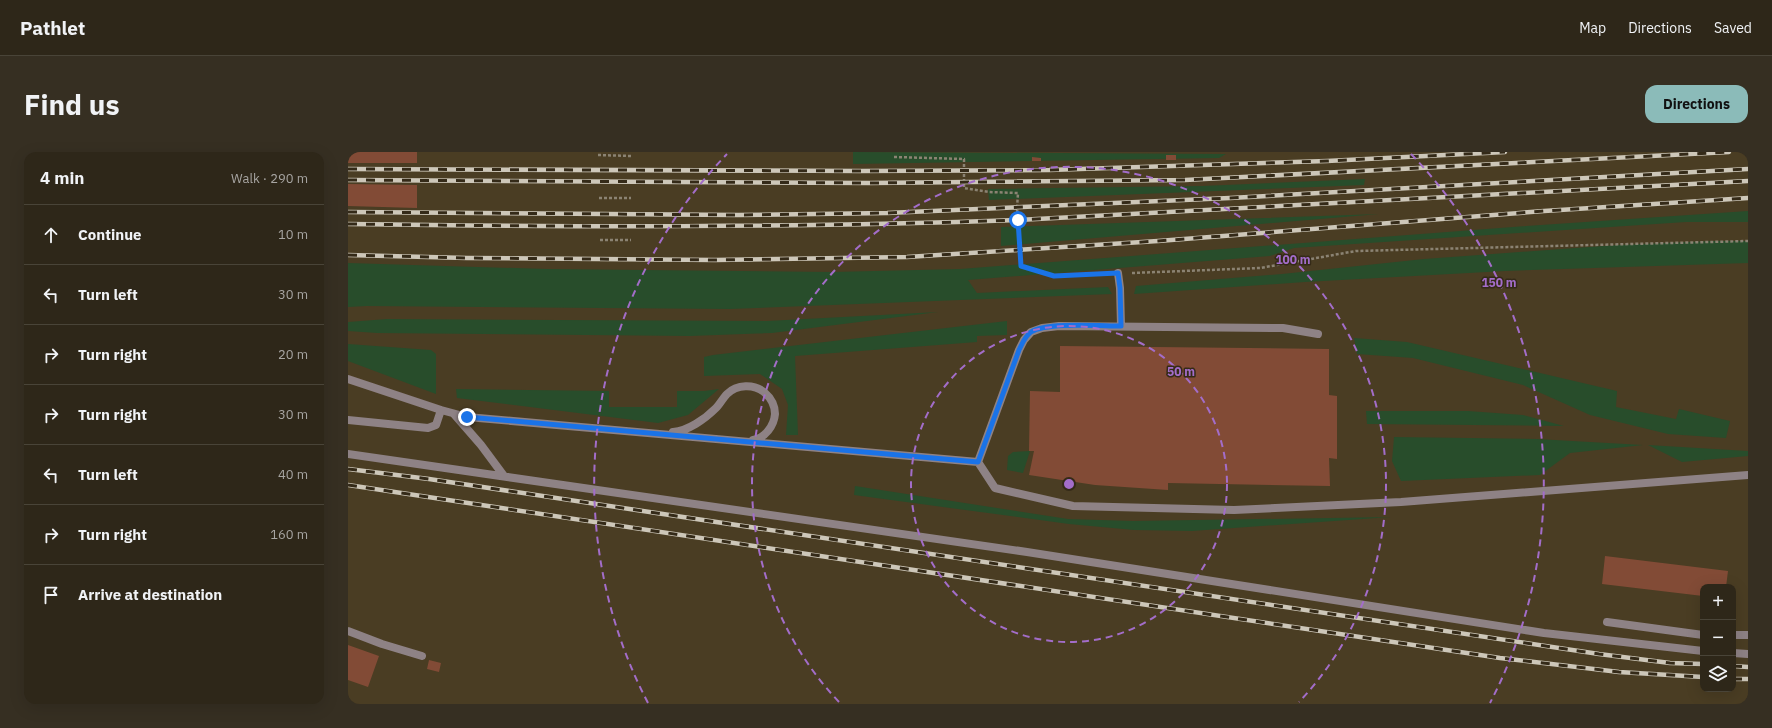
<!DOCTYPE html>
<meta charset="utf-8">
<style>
body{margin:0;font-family:"IBM Plex Sans",sans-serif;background:#362f22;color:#f1f3f6}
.controls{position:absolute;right:12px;bottom:12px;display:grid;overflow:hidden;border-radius:8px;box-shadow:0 4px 16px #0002}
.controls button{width:36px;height:36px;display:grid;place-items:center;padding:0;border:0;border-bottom:1px solid #494438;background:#2e2719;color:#f1f3f6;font:20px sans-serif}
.stop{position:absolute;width:12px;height:12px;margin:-9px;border:3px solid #1a73e8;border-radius:50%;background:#fff}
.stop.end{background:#1a73e8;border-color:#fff;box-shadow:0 1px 4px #0008}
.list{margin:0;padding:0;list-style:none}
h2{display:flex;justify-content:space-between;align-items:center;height:52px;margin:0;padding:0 16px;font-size:17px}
h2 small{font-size:13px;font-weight:400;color:#a7a5a2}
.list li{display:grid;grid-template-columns:26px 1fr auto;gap:12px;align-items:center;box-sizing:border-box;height:60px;padding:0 16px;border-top:1px solid #494438}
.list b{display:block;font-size:15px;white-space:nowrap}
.list em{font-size:13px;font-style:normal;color:#a7a5a2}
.icon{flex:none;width:22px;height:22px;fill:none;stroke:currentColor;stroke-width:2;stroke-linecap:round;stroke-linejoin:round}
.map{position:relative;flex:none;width:1400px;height:552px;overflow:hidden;border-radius:12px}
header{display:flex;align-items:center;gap:24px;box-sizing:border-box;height:56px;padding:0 20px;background:#2e2719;border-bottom:1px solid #494438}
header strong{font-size:19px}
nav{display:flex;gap:22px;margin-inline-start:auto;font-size:14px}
.intro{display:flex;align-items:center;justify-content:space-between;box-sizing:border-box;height:96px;padding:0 24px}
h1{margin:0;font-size:28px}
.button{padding:10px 18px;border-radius:12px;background:#8bbbb9;color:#111;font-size:14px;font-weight:700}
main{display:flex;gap:24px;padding:0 24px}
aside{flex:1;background:#2e2719;border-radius:12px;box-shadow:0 4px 16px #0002}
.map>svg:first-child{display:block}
.built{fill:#4a3d23;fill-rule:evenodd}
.green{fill:#284d2b}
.building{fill:#824b36}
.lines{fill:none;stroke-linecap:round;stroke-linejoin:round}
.path{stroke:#8b8373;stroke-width:2.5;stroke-dasharray:3 2;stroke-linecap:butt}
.lane{stroke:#8e8285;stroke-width:8}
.rail-casing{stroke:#cdc7b9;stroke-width:4.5}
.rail{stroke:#342a18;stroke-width:3;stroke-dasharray:9;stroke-linecap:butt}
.route{stroke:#1a73e8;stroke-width:5}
.ring{fill:none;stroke:#a36dc9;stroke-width:2;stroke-dasharray:7 5}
.centre{fill:#a36dc9;stroke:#342a18;stroke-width:2}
.ring-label{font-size:12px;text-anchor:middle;font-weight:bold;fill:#a36dc9;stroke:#342a18;stroke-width:3;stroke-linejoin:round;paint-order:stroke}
</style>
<header>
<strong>Pathlet</strong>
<nav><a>Map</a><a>Directions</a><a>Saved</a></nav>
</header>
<div class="intro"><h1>Find us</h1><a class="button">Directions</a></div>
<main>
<aside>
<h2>4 min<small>Walk · 290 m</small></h2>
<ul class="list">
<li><svg class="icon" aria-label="ahead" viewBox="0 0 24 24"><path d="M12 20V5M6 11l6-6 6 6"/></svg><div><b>Continue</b></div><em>10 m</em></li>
<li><svg class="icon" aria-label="left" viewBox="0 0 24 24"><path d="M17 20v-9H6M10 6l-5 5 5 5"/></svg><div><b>Turn left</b></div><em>30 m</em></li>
<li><svg class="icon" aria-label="right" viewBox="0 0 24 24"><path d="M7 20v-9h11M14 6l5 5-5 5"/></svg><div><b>Turn right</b></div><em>20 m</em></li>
<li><svg class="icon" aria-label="right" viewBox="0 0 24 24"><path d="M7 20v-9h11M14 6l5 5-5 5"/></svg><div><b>Turn right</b></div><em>30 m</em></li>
<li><svg class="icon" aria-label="left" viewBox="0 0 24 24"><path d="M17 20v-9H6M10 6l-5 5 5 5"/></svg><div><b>Turn left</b></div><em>40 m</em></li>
<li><svg class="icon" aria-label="right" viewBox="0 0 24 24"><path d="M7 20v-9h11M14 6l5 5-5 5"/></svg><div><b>Turn right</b></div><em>160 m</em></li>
<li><svg class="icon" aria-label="arrive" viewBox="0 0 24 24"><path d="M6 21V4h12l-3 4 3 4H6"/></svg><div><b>Arrive at destination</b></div></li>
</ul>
</aside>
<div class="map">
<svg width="1400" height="552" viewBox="0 0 1400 552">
<rect width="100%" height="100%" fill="#3e3421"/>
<!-- built -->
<path class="built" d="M0 0H1400V552H0ZM1355 435H1385V537H1355Z"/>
<!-- green -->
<path class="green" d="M505 0 878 2 871 6 505 12Z
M1017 27 1016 33 641 48 640 37 854 34Z
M1400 59V70H1338L946 96 922 104 620 128 629 141 760 135 764 142 382 157 19 154 0 155V111L199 117 484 120 612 117 1178 74Z
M1031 62 653 94V75Z
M1365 89H1400V111L1157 119 957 130 786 142 788 134 934 122 1076 107 1269 93Z
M590 160 424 181 342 184 29 181 0 179V170L39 167 419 169Z
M659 169V183L629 184V190L447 204 450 283H438L440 253 434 237 412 222 356 224V205L365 203Z
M1006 186 1059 190 1269 239 1268 255 1328 267 1331 257 1382 269 1378 286 1320 282 1242 263 1175 233 1065 206 1009 202Z
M0 192 83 198 88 202V242L0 209Z
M108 237 261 239V255H329V239H356L371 237 340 263 310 271 109 246Z
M1018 259H1120L1175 263 1216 274 1019 272Z
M1046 285 1189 287 1295 293 1222 301 1192 323 1053 329 1044 309Z
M1300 293 1400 299V304L1334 310Z
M682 299 675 321 659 318 660 304 665 300Z
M507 334 720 367 785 369 1043 365 844 379 786 378 721 372 506 343Z"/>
<!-- building -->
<path class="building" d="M0 0H69V11H0Z
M818 3H828V8H818Z
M684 5 693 6V9H684Z
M0 32 69 33V56L0 54Z
M712 194 981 197V243L989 244V307L981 306 982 334 820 331V338L747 333 681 323 686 299H681L682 239 712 240Z
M1257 404 1380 419 1378 435H1355V444L1254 432Z
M0 493 31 504 20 535 0 528Z
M81 508 93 511 91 520 79 517Z"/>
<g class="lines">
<!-- path -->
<path class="path" d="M250 3 284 4
M546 5 616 7V36L641 40 670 41 669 56 673 114 706 124 757 122
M251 46H283
M252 88H283
M784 121 912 116 1008 99 1400 89"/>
<!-- lane -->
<path class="lane" d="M770 121 772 136 773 174
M0 227 93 258 119 265 630 310
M106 262 133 293 156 324
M0 268 80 276 88 273 93 258
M325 280C340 279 357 267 368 256 372 252 375 246 379 242 389 232 406 232 416 240 423 246 427 253 427 262 426 274 417 286 405 288
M0 302 679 400 1196 481 1355 499
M630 310 647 336 725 354 886 358 1053 350 1400 323
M630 310 671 198 676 188 683 180 694 176 711 174 935 176 970 182
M1259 470 1355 483
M0 479 34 492 74 504
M1385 483H1400
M1385 501 1400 502"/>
<defs>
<path id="rail" d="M0 17 512 19 701 18 979 9 1157 0
M0 28 522 31 837 28 1381 0
M0 60 390 63 539 61 882 46 1400 17
M0 72C223 75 447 76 670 68L1400 29
M0 103 119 106 367 108 559 105 810 89 1196 59 1400 46
M0 317 81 327 1251 502 1322 511 1355 512
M0 333 1152 506 1271 520 1355 525
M1385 514 1400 515
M1385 527H1400"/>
</defs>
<!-- rail casing -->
<use href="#rail" class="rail-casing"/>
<!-- rail -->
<use href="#rail" class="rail"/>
</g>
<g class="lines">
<!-- route -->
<path class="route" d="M119 265 630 310 671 198C674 192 677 184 683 180 699 170 752 174 773 174L772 136 770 121 706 124 673 114 670 68"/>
</g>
<!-- distance rings -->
<g class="ring">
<circle cx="721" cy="332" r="158"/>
<path d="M491 550A317 317 0 1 1 951 550"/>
<path d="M300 551A475 475 0 0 1 379 2M1063 2A475 475 0 0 1 1142 551"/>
</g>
<circle cx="721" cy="332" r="6" class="centre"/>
<g class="ring-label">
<text x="945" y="112">100 m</text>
<text x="1151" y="135">150 m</text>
<text x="833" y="224">50 m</text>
</g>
</svg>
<div class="controls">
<button>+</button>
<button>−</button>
<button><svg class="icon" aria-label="layers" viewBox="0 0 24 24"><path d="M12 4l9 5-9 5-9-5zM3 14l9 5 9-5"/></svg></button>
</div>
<div class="stop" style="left:670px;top:68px"></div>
<div class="stop end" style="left:119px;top:265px"></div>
</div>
</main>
